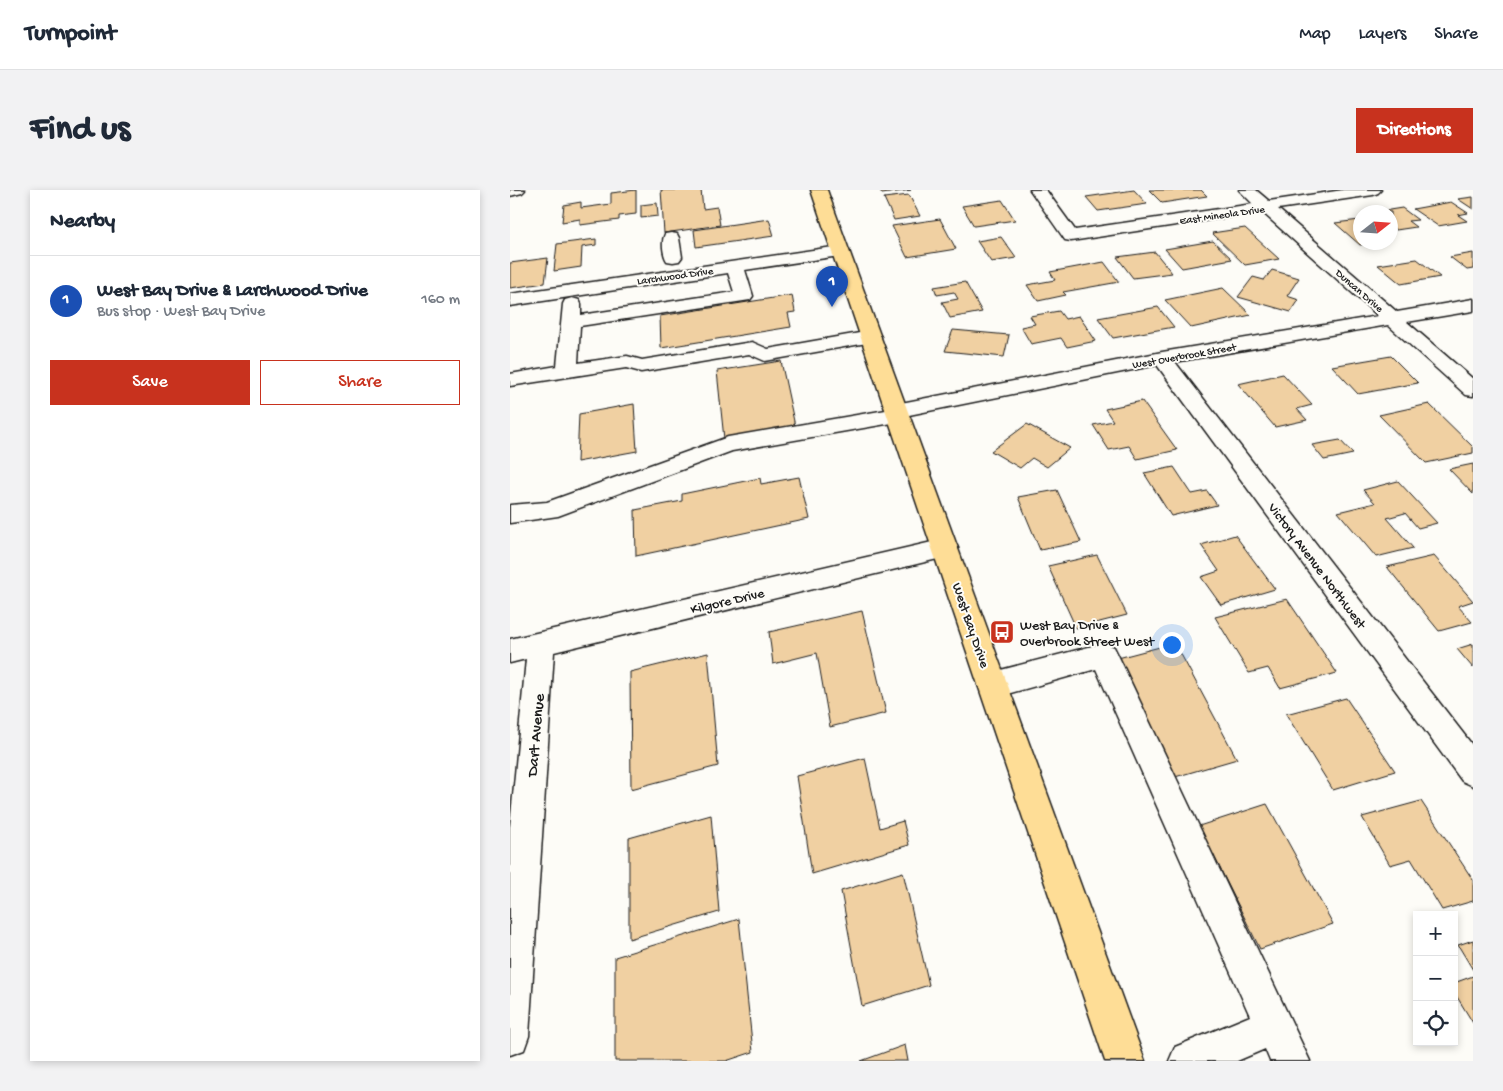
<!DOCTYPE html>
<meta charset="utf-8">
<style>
body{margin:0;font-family:"Gochi Hand",sans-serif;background:#f2f2f3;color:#1f2937}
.controls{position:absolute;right:15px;bottom:15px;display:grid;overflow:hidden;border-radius:0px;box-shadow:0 2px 8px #0003}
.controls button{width:45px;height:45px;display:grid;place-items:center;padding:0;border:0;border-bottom:1px solid #e0e1e3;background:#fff;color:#1f2937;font:25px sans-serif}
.compass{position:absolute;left:843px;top:15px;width:45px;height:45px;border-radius:50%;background:#fff;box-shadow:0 2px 8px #0003;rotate:73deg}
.you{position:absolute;left:661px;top:454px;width:18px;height:18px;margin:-12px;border:4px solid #fff;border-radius:50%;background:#1a73e8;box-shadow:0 0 0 8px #1a73e833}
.badge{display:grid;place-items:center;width:32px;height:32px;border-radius:50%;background:#c8321e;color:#fff;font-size:16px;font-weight:700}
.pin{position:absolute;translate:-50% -41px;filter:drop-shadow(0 1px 2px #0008)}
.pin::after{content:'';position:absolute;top:26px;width:18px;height:15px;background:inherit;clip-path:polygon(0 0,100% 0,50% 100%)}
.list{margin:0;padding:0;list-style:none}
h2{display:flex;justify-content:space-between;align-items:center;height:65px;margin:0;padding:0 20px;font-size:21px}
h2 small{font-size:16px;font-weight:400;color:#747a83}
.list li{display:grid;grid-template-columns:32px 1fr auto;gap:15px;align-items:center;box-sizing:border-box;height:90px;padding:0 20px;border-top:1px solid #e0e1e3}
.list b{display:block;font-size:19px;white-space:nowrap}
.list p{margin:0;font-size:16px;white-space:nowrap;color:#747a83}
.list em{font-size:16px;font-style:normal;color:#747a83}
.actions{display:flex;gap:10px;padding:15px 20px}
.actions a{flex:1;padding:11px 0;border:1px solid #c8321e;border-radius:0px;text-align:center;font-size:18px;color:#c8321e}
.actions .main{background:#c8321e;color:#fff}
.icon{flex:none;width:28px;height:28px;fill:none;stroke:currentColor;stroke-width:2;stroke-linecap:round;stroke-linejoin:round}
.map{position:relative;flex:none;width:963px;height:871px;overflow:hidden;border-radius:0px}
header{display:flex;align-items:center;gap:30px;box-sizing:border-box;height:70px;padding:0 25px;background:#fff;border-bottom:1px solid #e0e1e3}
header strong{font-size:24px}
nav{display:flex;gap:28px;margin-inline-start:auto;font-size:18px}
.intro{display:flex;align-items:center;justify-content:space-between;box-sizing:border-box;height:120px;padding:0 30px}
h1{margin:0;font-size:35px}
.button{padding:12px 22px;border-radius:0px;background:#c8321e;color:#fff;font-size:18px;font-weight:700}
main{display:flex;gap:30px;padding:0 30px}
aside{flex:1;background:#fff;border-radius:0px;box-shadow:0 2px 8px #0003}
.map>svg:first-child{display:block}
.building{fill:#f0d0a2;stroke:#1c1c1c}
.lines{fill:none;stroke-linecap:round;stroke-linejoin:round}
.minor-casing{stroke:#1c1c1c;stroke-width:3}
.major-casing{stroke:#1c1c1c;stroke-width:3}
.minor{fill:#fdfcf7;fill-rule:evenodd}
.major{fill:#fedd96;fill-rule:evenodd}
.labels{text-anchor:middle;stroke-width:4;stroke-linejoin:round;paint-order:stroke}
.far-street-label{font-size:11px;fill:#1c1c1c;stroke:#fdfcf7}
.street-label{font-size:14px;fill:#1c1c1c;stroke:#fdfcf7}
.poi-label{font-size:14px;fill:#1c1c1c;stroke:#fdfcf7;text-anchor:start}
.near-street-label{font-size:16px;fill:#1c1c1c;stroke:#fdfcf7}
</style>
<header>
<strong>Turnpoint</strong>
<nav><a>Map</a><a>Layers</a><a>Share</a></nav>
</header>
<div class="intro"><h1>Find us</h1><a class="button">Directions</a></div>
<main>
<aside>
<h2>Nearby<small></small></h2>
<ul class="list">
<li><span class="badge" style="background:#1a4fb4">1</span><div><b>West Bay Drive &amp; Larchwood Drive</b><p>Bus stop · West Bay Drive</p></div><em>160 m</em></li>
</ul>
<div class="actions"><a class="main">Save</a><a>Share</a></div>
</aside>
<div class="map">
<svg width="963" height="871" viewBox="0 0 963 871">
<rect width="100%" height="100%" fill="#fdfcf7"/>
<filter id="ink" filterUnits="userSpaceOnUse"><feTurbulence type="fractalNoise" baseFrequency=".02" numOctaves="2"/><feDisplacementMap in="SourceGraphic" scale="10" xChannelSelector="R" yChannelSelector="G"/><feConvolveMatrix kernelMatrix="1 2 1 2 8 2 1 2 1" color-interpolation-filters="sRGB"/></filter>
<g filter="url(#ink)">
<!-- building -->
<path class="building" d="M126 0V24L109 26V30L70 35V29L52 32 54 15 71 12V18L101 14V3Z
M151 0H191L193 19 207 17 210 35 154 43Z
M370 0H401L372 4Z
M624 0 637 14 588 21 576 7Z
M639 0H691L697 6 652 13Z
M399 5 410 26 384 30 374 8Z
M963 7V19L948 9Z
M492 10 505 30 464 36 452 16Z
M941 12 958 23 948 25 957 31 928 36 903 19Z
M147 13 148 26 131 28V15Z
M892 18 908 30 898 31 906 37 886 40 881 36V22H867Z
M259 29 264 46 186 57 184 40Z
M430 29 446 59 397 67 382 36Z
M850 30 851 52H869L850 55 825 33Z
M735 38 769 69 735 75 702 43Z
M491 47 506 68 481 72 467 51Z
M86 49V55L72 57 71 77 44 81 47 54Z
M703 51 722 69 672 78 655 59Z
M645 62 662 83 623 88 607 67Z
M963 63V79L957 80 940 67Z
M38 68 35 93 0 98V73Z
M907 69 930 87 891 94 868 75Z
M594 72 609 92 553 102 556 105 528 111 517 95 545 90 540 82Z
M762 80 789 88 777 106 789 110 781 122 728 107 743 87 754 90Z
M455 92 472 122 440 128 432 112 448 109 444 102 427 105 424 97Z
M713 98 741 125 681 138 655 110Z
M282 105 285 122 278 123 281 137 151 158 150 126Z
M648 117 664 137 603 148 588 128Z
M549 121 555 129 569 126 586 151 557 157 551 148 521 154 511 137 525 134 520 126Z
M443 140 499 145 494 167 435 161Z
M881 166 908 193 848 204 822 176Z
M271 171 285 236 214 249 207 181Z
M773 184 802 215 787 219 797 230 765 237 728 194Z
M632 211 667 260 627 269 619 256 599 260 583 235 603 231 595 219Z
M124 214 127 261 67 272 69 224Z
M919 214 963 257V263L916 273 869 225Z
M517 234 560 258 537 277 522 268 510 278 481 261Z
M830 250 843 264 814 270 802 255Z
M963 274V304L939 279Z
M664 277 682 304 697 301 707 315 661 326 634 283Z
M289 287 299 329 126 366 125 320 172 311V304L250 288 251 294Z
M888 291 927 333 908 338 895 323 877 328 903 358 866 367 828 322 865 313 853 300Z
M547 300 571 352 530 360 508 307Z
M725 345 765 399 711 415 691 387 709 381 691 355Z
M587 365 617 425 566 438 538 376Z
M924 366 963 411 948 416 962 432 929 441 877 377Z
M777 409 827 483 770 498 758 478 739 483 705 427Z
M352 421 376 523 320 537 307 463 263 474 259 442Z
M665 453 727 569 665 587 608 468Z
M963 454V478L947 459Z
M198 463 208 576 121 599 120 482Z
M836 508 885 581 823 600 776 524Z
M355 568 370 638 393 631 399 655 302 684 287 586Z
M911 611 963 690V711L932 720 901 669 880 675 852 627Z
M757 614 823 734 750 759 689 636Z
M201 625 209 722 119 749V648Z
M393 682 419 795 352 816 331 701Z
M229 729 243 862 216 871H105V767Z
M963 750V780L948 755Z
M963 786V833L944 802V793Z
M395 855 398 871H351Z"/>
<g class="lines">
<defs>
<path id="minor" d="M0 0H15L12 3 0 6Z
M520 0H536L565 40 743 14 729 0H746L759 11 833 0H871L868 3 863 5 768 19 887 122 963 109V121L897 132 963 189V206L956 205 878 135 665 172 963 556V596L952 591 647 175 399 225 396 230 388 232 222 261 48 326 0 333V315L37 312 218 247 376 220 378 216 386 214 652 162 868 126 752 22 561 51 555 50Z
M161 43 167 44 169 48 172 67 169 71 163 72 157 71C153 65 151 51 155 44Z
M330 56 336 57 339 61 336 65 235 80 243 106 240 110 70 136 68 173 117 166 132 170 242 152 258 159 361 141 368 143 371 147 368 151 255 171 239 164 131 182 116 178 0 196V184L47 176 53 114 55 110 62 108 69 110 71 114V125L224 102 218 83 0 116V104Z
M435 349 444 351 448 358 444 365 44 462 19 846 14 860 0 865V637L16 469 0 473V449Z
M594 453 604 457 608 465 800 871H760L755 859 727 871H659L665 857 740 826 586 479 483 508 473 504 468 495 473 486 483 482Z"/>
<path id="major" d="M301 0H317L635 871H595Z"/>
</defs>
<!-- minor casing -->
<use href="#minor" class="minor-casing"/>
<!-- major casing -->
<use href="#major" class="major-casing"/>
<!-- minor -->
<use href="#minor" class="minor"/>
<!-- major -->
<use href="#major" class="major"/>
</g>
</g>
<!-- icons -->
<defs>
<symbol id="bus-square" viewBox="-11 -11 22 22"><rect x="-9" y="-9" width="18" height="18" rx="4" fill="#c8321e" stroke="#fdfcf7"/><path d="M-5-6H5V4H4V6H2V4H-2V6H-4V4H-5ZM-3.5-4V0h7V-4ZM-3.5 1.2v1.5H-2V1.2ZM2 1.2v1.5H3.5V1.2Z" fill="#fff"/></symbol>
</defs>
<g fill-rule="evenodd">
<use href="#bus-square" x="478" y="428" width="28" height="28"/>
</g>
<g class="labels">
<!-- far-street labels -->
<g class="far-street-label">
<text transform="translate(712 24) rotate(-8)" y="4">East Mineola Drive</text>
<text transform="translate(165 85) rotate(-8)" y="4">Larchwood Drive</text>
<text transform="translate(850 100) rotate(41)" y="4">Duncan Drive</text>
<text transform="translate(674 165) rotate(-10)" y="4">West Overbrook Street</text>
</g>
<!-- street labels -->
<g class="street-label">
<text transform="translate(808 375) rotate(53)" y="5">Victory Avenue Northwest</text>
<text transform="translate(217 410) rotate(-13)" y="5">Kilgore Drive</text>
<text transform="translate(462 435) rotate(71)" y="5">West Bay Drive</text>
</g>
<!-- poi labels -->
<g class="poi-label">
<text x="510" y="439">West Bay Drive &amp;<tspan x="510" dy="16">Overbrook Street West</tspan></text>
</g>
<!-- near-street labels -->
<g class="near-street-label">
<text transform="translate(24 545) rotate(-85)" y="6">Dart Avenue</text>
</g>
</g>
</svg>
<div class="controls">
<button>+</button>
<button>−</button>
<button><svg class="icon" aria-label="locate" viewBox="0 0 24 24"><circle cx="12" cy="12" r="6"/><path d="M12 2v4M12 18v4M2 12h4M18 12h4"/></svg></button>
</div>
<svg class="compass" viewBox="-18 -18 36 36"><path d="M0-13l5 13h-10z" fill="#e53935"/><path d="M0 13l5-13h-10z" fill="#747a83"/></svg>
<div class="you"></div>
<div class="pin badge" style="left:322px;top:117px;background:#1a4fb4">1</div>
</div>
</main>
